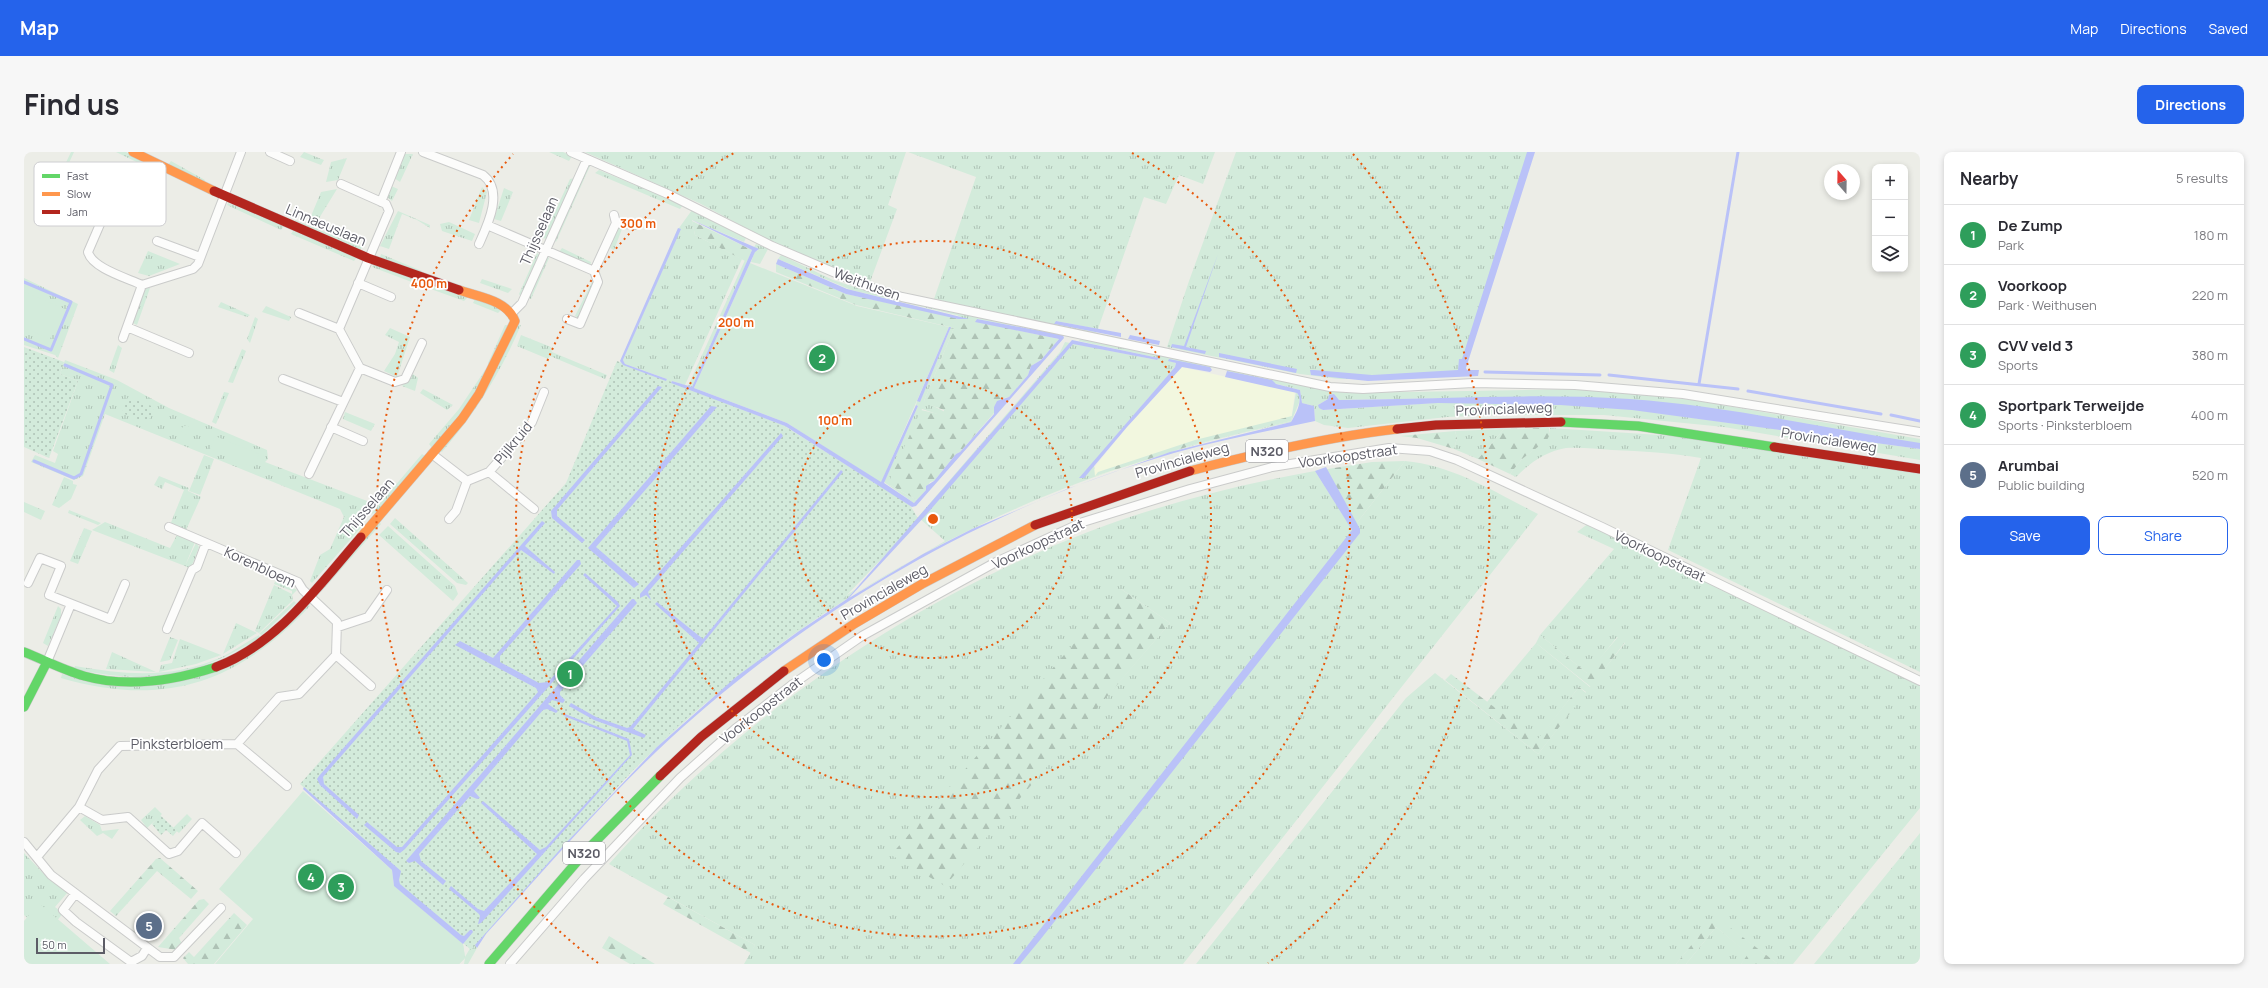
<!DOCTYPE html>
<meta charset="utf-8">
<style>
body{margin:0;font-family:Manrope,sans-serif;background:#f7f7f7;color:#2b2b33}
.controls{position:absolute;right:12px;top:12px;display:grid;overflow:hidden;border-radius:8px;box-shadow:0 2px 6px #0003}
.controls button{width:36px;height:36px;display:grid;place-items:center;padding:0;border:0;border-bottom:1px solid #e1e1e2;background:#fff;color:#2b2b33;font:20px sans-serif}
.compass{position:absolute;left:1800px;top:12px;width:36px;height:36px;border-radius:50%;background:#fff;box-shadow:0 2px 6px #0003;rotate:340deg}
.scale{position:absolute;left:12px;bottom:10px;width:69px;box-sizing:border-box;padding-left:4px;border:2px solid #5c5c66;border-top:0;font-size:11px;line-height:14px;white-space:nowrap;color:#5c5c66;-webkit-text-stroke:3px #fff;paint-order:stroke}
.you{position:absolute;left:800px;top:508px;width:14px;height:14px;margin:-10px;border:3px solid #fff;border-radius:50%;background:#1a73e8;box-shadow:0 0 0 6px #1a73e833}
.badge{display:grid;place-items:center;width:26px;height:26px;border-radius:50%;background:#2563eb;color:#fff;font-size:13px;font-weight:700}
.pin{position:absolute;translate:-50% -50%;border:2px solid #fff;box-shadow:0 1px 4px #0006}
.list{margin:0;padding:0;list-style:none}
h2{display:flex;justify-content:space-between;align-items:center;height:52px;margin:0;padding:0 16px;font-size:17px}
h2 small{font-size:13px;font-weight:400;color:#7c7c81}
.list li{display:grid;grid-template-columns:26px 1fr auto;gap:12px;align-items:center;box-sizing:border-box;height:60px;padding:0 16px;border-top:1px solid #e1e1e2}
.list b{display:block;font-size:15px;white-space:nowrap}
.list p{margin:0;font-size:13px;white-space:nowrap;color:#7c7c81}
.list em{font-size:13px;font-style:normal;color:#7c7c81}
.actions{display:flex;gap:8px;padding:12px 16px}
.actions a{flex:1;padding:9px 0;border:1px solid #2563eb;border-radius:8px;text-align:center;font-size:14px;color:#2563eb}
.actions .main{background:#2563eb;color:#fff}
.icon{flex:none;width:22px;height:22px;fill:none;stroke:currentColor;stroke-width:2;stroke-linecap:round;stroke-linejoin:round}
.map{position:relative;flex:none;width:1896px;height:812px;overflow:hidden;border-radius:8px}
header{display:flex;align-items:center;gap:24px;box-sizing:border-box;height:56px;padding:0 20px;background:#2563eb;color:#fff}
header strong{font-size:19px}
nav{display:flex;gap:22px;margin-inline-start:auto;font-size:14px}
.intro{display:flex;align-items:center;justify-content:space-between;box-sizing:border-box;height:96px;padding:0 24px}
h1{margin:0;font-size:28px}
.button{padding:10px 18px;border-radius:8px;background:#2563eb;color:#fff;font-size:14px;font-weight:700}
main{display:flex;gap:24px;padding:0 24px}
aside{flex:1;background:#fff;border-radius:8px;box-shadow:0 2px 6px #0003}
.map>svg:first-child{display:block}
.commercial{fill:#f2f7df}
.grass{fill:url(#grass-tufts);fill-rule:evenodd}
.forest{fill:url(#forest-firs)}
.park{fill:url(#park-dots)}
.garden{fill:#d3ebdb}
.water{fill:#bac2f8}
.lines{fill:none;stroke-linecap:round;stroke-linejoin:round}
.stream{stroke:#bac2f8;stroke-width:3}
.street-casing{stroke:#cacbca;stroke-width:10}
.fast-casing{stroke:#cacaca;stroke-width:10}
.slow-casing{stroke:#cacaca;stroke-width:10}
.jam-casing{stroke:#cacaca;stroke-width:10}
.street{stroke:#fcfcfb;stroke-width:8}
.fast{stroke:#63d668;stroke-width:9}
.slow{stroke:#ff974d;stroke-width:9}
.jam{stroke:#b3261e;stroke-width:9}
.ring{fill:none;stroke:#e8590c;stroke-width:2;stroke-dasharray:2 4}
.labels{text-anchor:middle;stroke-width:3.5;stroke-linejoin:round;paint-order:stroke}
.shield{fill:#fff;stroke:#8d8d94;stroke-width:1}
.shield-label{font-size:13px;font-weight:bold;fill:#5c5c66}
.street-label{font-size:14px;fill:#5c5c66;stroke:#fff}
.key{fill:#fff;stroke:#ceced1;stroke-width:1}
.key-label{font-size:11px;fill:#5c5c66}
.centre{fill:#e8590c;stroke:#fff;stroke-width:2}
.ring-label{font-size:12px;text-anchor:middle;font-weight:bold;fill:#e8590c;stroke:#fff;stroke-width:3.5;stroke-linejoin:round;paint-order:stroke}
</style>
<header>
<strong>Map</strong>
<nav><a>Map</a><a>Directions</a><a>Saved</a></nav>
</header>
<div class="intro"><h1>Find us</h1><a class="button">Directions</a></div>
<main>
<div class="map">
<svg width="1896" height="812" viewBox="0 0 1896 812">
<defs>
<pattern id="grass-tufts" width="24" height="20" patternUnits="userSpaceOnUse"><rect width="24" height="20" fill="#d3ebdb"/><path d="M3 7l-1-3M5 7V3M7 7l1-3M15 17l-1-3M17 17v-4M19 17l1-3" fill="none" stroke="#aec2b5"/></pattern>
<pattern id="forest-firs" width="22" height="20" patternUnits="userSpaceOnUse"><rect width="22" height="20" fill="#d3ebdb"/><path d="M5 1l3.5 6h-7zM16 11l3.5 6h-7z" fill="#aec2b5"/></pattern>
<pattern id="park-dots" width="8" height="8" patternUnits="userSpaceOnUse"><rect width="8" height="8" fill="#d3ebdb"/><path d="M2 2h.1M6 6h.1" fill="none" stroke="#aec2b5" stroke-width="1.8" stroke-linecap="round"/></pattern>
</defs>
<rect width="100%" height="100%" fill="#ecede7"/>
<!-- commercial -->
<path class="commercial" d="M1158 215 1271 240 1267 269 1197 285 1140 301 1060 328 1103 275Z"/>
<!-- grass -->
<path class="grass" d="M47 0H50L39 24 36 23Z
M92 0H102L132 15 129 18Z
M280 0 300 8 297 13 276 5Z
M525 0H539L548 4 545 9Z
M561 0H882L864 53 873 57 846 130 832 127 756 94 675 51Z
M884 0H1191L1179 32 1155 23 1142 52 1120 45 1074 177 1032 169 1031 172 1072 180 1071 183 910 147 952 25Z
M1212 0H1504L1436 224 1315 227 1276 222 1143 195 1165 129Z
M380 2H389L376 30 370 26Z
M323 6 314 28 302 30 307 10Z
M147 9 181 28 180 31 144 13Z
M563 14H566L532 90 530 88Z
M575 18 659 53 656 57 571 21Z
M551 26 523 87 519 86 546 27Z
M367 34 374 37 368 49 363 45Z
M458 35 463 40 455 71 445 68Z
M480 36 489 40 477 69 470 67Z
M313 37 294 68 287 64 297 40Z
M204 51 260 74 257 78 203 53Z
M521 55 525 56 513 87 509 84Z
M668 58 722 86 720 90 668 68 671 83 718 107 661 233 648 229 647 231 642 229 643 227 601 212 599 208 655 76Z
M374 59 406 73V76L393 68 378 62 365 97 356 94Z
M271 68 338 95 335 100 270 72Z
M425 70 451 82 448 89 418 79 416 72Z
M594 76 598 77 590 98 586 96Z
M269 79 333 105 330 109 267 82Z
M732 92 744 97 736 112 727 110 731 99 735 98 730 95Z
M538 96 567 110 566 114 535 100Z
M124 99 156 112 125 124 114 121Z
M513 101 516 103 497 145 495 142Z
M357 102 398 119 397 122 356 106Z
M757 103 809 128 858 144 1039 183 953 167 951 170 955 171 943 169 933 163 827 138 754 107Z
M523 104 525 106 507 147 504 146Z
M721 108 723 110 668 235 664 234Z
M350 112 395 129 393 132 348 115Z
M0 126 54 152 34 206 31 203 0 193Z
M458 127 488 137 484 141 456 131Z
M569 128 571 129 555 166 551 164Z
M405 132 444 145 440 149 404 136Z
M121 136H126L113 173 109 171Z
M451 147 478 157 474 161 449 151Z
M197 150 226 163 223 165 194 155Z
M242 154 267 165 265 169 238 160Z
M231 165 234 167 226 191 223 187Z
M492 172 497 173C476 222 452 260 418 300L415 298Z
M481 173H484L465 215 464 211Z
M927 175 930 176 900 249 921 260 919 264 898 257 866 333 893 348 890 351 860 330 894 254 892 253 893 249H896Z
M366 176 386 185 373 225 360 219 371 202 375 190 361 183Z
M497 183 527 195 528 200 583 223 581 227 526 204 524 207 493 194Z
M1058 185 1189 214 1187 216 1144 208 1152 211 1151 215 1056 326 1070 314 1071 324 1172 292 1267 269 1272 240 1276 244 1275 251 1267 270C1227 279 1186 288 1146 300 953 357 771 461 626 602 564 662 508 729 451 793L453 796 444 812H440L441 806 435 812 311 694 370 734 439 792 441 805 456 779 586 635 662 563 795 461 832 437 824 446 921 389 894 365 1036 200 1041 190 1133 208 1134 206 1055 189Z
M94 193 98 196 90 221 85 218Z
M218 197 222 199 209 231 204 230Z
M41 208 93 228 145 256 243 298 244 307 241 310 351 352 335 370 340 372 288 431 286 429 296 403 306 397 320 365 316 357 81 262 59 324 50 328 7 310 11 303 31 311 34 302 29 299 54 229 36 222Z
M1204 216 1322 241 1557 237 1669 248 1896 287V292L1682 256 1495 245 1315 248 1312 246 1304 247 1294 253 1299 258 1458 248 1547 249 1896 297V308L1700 275 1580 263H1472L1423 265 1324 276 1300 273 1291 269 1290 254 1278 251 1276 238 1203 219Z
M461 218 463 220 441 255 408 296 405 292 435 257Z
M389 222 394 226 391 239 378 234Z
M399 237 429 253 423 258 396 241Z
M200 240 205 241 192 272 188 270Z
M321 260 351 272 347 279 319 267Z
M1526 276 1652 284 1896 322V520L1644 398 1677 306C1647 301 1618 299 1588 298 1573 297 1557 295 1542 296 1523 299 1505 311 1492 325L1486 322 1498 307 1523 287 1526 282Z
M1480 277 1454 307 1430 297 1433 286 1431 279Z
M398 302 401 304 354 359 346 363Z
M180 303 190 307 176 343 165 339Z
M1381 309C1429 313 1472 341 1514 362L1159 812H720L731 793 585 712C714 567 882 450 1064 380 1137 352 1214 333 1291 319L1328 377ZM1097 437 1146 471 1076 552Z
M135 324 165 336 164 339 177 345 162 378 146 373 160 338 141 330 138 337 130 333Z
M40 325 49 329V332L53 333 47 347 35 356 28 353Z
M0 350 21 359 17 368 0 360Z
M45 358 77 371 74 373 44 361Z
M371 366 444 431 442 433 433 431 366 372Z
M81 370 146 396 153 383 171 390 161 414 68 378Z
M355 370 357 372 297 440 295 438Z
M1565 371 1896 534V656L1769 812H1754L1691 765 1652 812H1172L1382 546 1411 521 1514 602 1562 540 1555 535 1513 589 1463 550 1512 491 1566 535 1601 491 1593 485 1564 522 1516 483 1590 397 1553 380Z
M364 374 431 434 434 442 429 449 355 383Z
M60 376 68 379 54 412 46 409Z
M172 391 175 395 169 411 165 416 161 414Z
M252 427 273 438 268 443 269 448 235 481 231 479 250 433 268 442V439L250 432Z
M270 449 272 451 238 483 235 482Z
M284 452 286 454C214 531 140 556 37 526L38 522 59 529 90 534 201 514Z
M34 454 37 457V464L24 494 19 491Z
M212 471 233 481 199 502Z
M235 483 236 486C167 526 128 533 50 517L51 514C103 523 148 527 198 505 210 499 222 490 235 483Z
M146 485 154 488 146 508 136 510Z
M156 487 197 503 172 512 135 520 137 513 148 511Z
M88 500 132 520 82 517Z
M131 655 138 662 123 676 117 668Z
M163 662 168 667 155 681 149 676Z
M61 664 76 673 78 679 95 677 88 687 79 681 73 684 56 668Z
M1896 681V812H1790Z
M0 701 19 721 44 740 31 755 39 761 29 774 6 768 0 763Z
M1692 775 1725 802 1717 812H1662Z"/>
<!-- forest -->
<path class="forest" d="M668 69 728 98 723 110 671 83Z
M752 112 822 142 1035 187 1017 208 1007 214 1004 223 985 245 980 246 970 255V261L936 300 932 302 910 329 906 330 902 338 893 348 866 333 865 329 897 258 919 263 920 258 901 251 900 249 930 176 832 153 752 120Z
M1268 264 1267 269 1172 292 1071 324 1074 320 1171 288Z
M1525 276 1526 282 1523 288 1498 307 1486 322 1454 307 1480 277Z
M1431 279 1433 286 1430 297 1393 286 1376 284Z
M1381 309 1328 377 1291 319 1348 310Z
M1097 437 1146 471 921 734 867 703Z
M1516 483 1563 521 1594 485 1601 490 1567 535 1512 491Z
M1427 522 1513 588 1555 535 1562 541 1514 602 1421 528Z
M136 706 174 739 167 747 133 719 92 764 86 759 132 707Z
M644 745 731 793 727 801 639 752Z
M180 747 185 752 155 786 158 792 153 798 134 795 175 748Z
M210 761 223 773 190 812H164L159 806 165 800 170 805Z
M1691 764 1754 812H1717L1724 802 1692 775 1662 812H1652Z
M585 784 631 812H606L578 796Z"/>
<!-- park -->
<path class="park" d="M0 195 40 210 36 222 54 229 25 306 0 295Z
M593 209 759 273 886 353 895 368 819 447 772 479 664 565 626 599 447 798 372 732 371 718 276 632 542 331Z
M104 245 130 255 124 271 98 261Z
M136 663 153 679 149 684 142 678 137 683 128 672Z"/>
<!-- garden -->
<path class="garden" d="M726 111 833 154 925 175 857 331 763 271 670 236Z
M0 140 41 157 26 187 0 176Z
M157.5 278a4.5 4.5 0 1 1 9 0a4.5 4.5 0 1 1-9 0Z
M191 284 235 302 230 315 186 297Z
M279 639 368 718 370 734 439 792 441 806 435 812H191L229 767 195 737Z
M15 751 86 812H0V769Z"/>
<!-- water -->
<path class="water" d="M1503 0H1511L1442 216 1443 218H1455L1454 224 1344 229 1287 223 1286 218H1290L1348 223 1434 218 1435 207H1438Z
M668 68 735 97 731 100 670 236 763 271 857 330 892 253 894 254 860 331 890 351 902 338V334L910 329 932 302 936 300 970 262V255L973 249 985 245 1004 223 1007 214 1017 208 1035 187 951 170 953 167 1039 183 1040 186 892 354 888 355 761 274 647 231 648 229 668 235 728 98Z
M654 76 657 77 599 208 601 212 643 227 642 229 599 213 596 209Z
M1194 102 1162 195 1182 199 1181 202 1147 195 1148 192 1160 194Z
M754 107 823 137 945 167H934L822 142 752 112Z
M1032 169 1097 181V185L1030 172Z
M925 175H927L896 250 893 249Z
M1106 183 1136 189 1135 193 1104 187Z
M1048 188 1135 206 1133 208 1049 192 902 363 825 446 899 402 948 377 1043 337 1146 300 1267 270C1271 263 1280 248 1273 241L1201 225 1203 219 1248 228 1252 232 1276 238 1278 251 1290 254 1291 269C1244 279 1196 288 1150 301 958 356 778 462 633 599 573 656 518 721 462 782L453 796 451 793 540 693 633 595 712 525 775 479 823 447Z
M1195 201 1273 217 1272 221 1195 205Z
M1145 207 1186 215 1188 218 1186 220 1158 215 1103 275 1060 326H1055L1151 215 1152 211 1144 209Z
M634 234 638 235 533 358V364L561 388 558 391 528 366 527 359Z
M1310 242 1315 248C1412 247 1509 241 1606 247 1703 254 1800 276 1896 291V297L1608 258 1536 253 1414 251 1299 258 1295 256 1294 253 1304 247 1305 243Z
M687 254 693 255 572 395 615 432 610 436 564 396Z
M757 281 759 284 624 440 627 448 622 443 616 446V442Z
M1302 315 1336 377V381L1016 788 996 812H989L1328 378 1291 319Z
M817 318 819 320 609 577 622 583 620 586 570 568 545 554 547 551 572 565 603 576 606 575 675 491 631 452 633 450 679 487Z
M518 369 521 371 501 394 531 420 530 422 497 398 299 625 300 632 335 663 333 667 296 633 293 627 295 624Z
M553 408H556L557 412 476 504V510L515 531 524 530 593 454 559 423 561 421 594 450 596 454 381 697 376 701 372 700 340 673 343 670 373 695H378L514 540 512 536 431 493 436 489 469 506Z
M608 447H610L613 451 536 540V543L541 548 539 551 528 548 524 552 534 559 532 561 523 557 519 558 450 639 456 646 453 647 446 644 395 702 397 709 422 729 419 733 391 709 385 711 382 709Z
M541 562 605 587 608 603 467 760 457 771 454 772 456 764 455 762 425 737 427 734 454 757 460 759 513 702 457 651 459 649 516 698 522 695 606 603 603 589 540 564Z
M280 635 377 719 375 728 376 732 437 783 440 784 446 778H448L449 780 439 792 370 734 368 718 279 637Z"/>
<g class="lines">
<!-- stream -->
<path class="stream" d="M0 130 47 150 27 198 0 187
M1461 220 1576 223
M1585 223 1714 237
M1675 232 1714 0
M1724 239 1857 262
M1867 263 1896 269
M10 309 50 326 57 322 88 233 41 213"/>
<defs>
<path id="street" d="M246 0 266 9
M399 0 459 23C480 39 464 72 455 92
M547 0 646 43 748 94 842 134 878 145 1306 235 1339 237 1449 231 1551 233 1659 242 1896 280
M317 32 362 52 365 59 315 177 336 216 371 230 381 227 398 191
M357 50 377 0
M83 56 64 100C68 116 103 126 118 133L169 117 174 112 217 0
M590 63 592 71
M463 73 570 119
M133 89 176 105
M334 131 367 145
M275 161 315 177
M488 161 498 151 563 7
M543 167 556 172 574 130 570 119 592 71 611 73
M103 175 165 201
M99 186 118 133
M259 227 319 250
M307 275 339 289
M408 302 443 329 465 320 501 279 508 270 520 240
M465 320 510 357
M285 322 336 216
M425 367 432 359 443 329
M4 431 16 406 37 414 25 443 86 467 101 432
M314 475 344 465 363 438
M143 477 168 418 173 415 182 391
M312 503 347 534
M23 510 47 452
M213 592 263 634
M55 655 78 668 104 665 145 702 154 699 178 671 212 701
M0 690 27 723 136 805H150L197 756
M13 705 55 655 74 618 96 594 213 592 255 545 275 542 312 503 313 470 279 438 274 430 145 375
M51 742 39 758 52 770 107 810 118 804 123 796
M486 812 560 727 656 626 711 577 769 532 838 484 972 410 1059 370 1166 337 1248 315 1365 296 1406 299 1433 308 1578 375 1896 529"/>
<path id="fast" d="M1537 270 1614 274 1750 295
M0 500C20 508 39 518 60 524 103 536 149 529 192 515
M0 555 23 510
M465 812 563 698 636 624"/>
<path id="slow" d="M109 0 190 39
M1166 319C1234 301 1303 285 1373 277
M337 385 438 267 455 242 491 169C483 148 455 145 435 138
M760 519 830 472 898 432 1011 373"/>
<path id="jam" d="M190 39 344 106 435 138
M1373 277 1412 273 1537 270
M1750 295 1896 317
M1011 373 1166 319
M192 515C254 492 295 433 337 385
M636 624 677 585 760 519"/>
</defs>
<!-- street casing -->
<use href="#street" class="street-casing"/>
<!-- fast casing -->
<use href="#fast" class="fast-casing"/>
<!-- slow casing -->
<use href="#slow" class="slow-casing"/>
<!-- jam casing -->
<use href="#jam" class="jam-casing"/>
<!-- street -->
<use href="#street" class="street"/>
<!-- fast -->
<use href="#fast" class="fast"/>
<!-- slow -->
<use href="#slow" class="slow"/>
<!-- jam -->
<use href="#jam" class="jam"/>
</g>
<!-- distance rings -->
<g class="ring">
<circle cx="909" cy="367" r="139"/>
<circle cx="909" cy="367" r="278"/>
<path d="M1108 1A417 417 0 1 1 710 1"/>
<path d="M574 811A556 556 0 0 1 489 2M1329 2A556 556 0 0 1 1244 811"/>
</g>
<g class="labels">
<!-- shield labels -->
<g class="shield">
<rect x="1222" y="288" width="42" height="22" rx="3"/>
<rect x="539" y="690" width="42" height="22" rx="3"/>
</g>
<g class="shield-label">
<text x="1243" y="304">N320</text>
<text x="560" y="706">N320</text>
</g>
<!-- street labels -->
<g class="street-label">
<text transform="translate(302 73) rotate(23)" y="5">Linnaeuslaan</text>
<text transform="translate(515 79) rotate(-66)" y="5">Thijsselaan</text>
<text transform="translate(843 132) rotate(20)" y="5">Weithusen</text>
<text transform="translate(1480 257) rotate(-2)" y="5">Provincialeweg</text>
<text transform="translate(1805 288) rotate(9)" y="5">Provincialeweg</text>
<text transform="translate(489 291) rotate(-50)" y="5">Pijlkruid</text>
<text transform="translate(1324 304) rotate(-8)" y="5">Voorkoopstraat</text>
<text transform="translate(1158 308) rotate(-16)" y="5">Provincialeweg</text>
<text transform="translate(343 356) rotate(-49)" y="5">Thijsselaan</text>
<text transform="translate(1014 392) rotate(-25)" y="5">Voorkoopstraat</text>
<text transform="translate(1636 404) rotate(26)" y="5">Voorkoopstraat</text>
<text transform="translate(236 415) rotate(25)" y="5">Korenbloem</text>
<text transform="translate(860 440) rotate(-30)" y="5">Provincialeweg</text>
<text transform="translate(737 558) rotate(-38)" y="5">Voorkoopstraat</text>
<text x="153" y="597">Pinksterbloem</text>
</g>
</g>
<!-- legend -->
<rect x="10" y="10" width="132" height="64" rx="6" class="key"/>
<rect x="18" y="22" width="18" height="4" fill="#63d668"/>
<rect x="18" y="40" width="18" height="4" fill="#ff974d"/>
<rect x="18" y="58" width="18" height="4" fill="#b3261e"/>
<g class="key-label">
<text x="43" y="28">Fast</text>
<text x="43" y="46">Slow</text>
<text x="43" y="64">Jam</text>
</g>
<circle cx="909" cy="367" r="6" class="centre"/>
<g class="ring-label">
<text x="614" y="76">300 m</text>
<text x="405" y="136">400 m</text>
<text x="712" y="175">200 m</text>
<text x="811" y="273">100 m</text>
</g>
</svg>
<div class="controls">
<button>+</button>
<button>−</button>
<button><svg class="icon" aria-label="layers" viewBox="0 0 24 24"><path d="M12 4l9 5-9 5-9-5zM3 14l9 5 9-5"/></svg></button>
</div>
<svg class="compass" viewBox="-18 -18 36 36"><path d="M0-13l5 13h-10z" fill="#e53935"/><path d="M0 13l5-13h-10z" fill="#7c7c81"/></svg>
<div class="scale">50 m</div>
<div class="you"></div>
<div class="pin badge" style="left:546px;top:522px;background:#2e9e5b">1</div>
<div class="pin badge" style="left:798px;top:206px;background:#2e9e5b">2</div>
<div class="pin badge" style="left:317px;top:735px;background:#2e9e5b">3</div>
<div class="pin badge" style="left:287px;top:725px;background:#2e9e5b">4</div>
<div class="pin badge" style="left:125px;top:774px;background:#5c6f8a">5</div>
</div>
<aside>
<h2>Nearby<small>5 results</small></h2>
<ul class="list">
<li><span class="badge" style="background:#2e9e5b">1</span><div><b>De Zump</b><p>Park</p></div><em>180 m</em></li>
<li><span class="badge" style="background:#2e9e5b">2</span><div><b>Voorkoop</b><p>Park · Weithusen</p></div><em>220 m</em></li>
<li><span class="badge" style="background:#2e9e5b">3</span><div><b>CVV veld 3</b><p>Sports</p></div><em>380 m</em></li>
<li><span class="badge" style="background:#2e9e5b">4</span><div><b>Sportpark Terweijde</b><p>Sports · Pinksterbloem</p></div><em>400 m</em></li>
<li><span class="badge" style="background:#5c6f8a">5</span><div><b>Arumbai</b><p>Public building</p></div><em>520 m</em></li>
</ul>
<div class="actions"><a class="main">Save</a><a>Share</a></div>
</aside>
</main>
